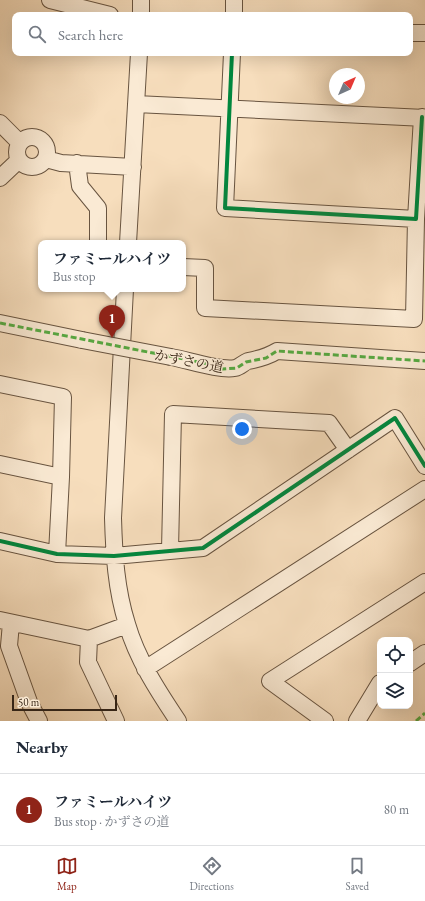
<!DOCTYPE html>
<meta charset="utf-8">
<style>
body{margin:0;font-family:"EB Garamond","Noto Serif JP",serif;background:#f2f2f3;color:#1f2937}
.controls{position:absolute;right:12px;bottom:12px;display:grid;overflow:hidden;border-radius:8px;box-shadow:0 4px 16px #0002}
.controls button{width:36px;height:36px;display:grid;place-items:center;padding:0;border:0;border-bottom:1px solid #e0e1e3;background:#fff;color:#1f2937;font:20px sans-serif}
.compass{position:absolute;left:329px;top:68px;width:36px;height:36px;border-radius:50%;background:#fff;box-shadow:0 4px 16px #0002;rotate:44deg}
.scale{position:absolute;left:12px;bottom:10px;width:105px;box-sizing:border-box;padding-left:4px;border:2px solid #382616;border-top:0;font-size:11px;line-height:14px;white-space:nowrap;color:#382616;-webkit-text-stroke:3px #faead4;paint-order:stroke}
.you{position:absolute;left:242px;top:429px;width:14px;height:14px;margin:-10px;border:3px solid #fff;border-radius:50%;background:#1a73e8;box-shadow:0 0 0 6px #1a73e833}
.badge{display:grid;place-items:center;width:26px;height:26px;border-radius:50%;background:#8f2418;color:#fff;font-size:13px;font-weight:700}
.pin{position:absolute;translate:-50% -33px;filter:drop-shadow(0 1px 2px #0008)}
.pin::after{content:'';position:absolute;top:21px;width:14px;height:12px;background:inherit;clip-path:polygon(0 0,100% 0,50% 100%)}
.popup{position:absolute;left:38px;top:240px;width:148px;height:52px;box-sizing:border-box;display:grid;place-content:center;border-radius:8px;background:#fff;filter:drop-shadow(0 1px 3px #0005);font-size:13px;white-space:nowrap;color:#747a83}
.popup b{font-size:15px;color:#1f2937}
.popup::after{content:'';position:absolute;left:50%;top:100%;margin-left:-8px;border:8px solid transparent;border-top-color:#fff}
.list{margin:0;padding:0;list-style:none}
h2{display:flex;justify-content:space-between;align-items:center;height:52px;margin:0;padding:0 16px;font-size:17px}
h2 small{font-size:13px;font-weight:400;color:#747a83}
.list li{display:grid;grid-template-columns:26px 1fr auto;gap:12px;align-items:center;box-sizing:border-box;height:72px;padding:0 16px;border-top:1px solid #e0e1e3}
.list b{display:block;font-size:15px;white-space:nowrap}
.list p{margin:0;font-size:13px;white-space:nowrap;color:#747a83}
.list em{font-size:13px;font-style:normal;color:#747a83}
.icon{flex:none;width:22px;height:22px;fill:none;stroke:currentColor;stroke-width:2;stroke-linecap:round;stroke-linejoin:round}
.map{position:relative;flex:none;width:425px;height:721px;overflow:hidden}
.search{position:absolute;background:#fff;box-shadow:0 4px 16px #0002;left:12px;right:12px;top:12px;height:44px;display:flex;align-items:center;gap:10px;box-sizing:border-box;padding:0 14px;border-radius:8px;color:#747a83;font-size:15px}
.sheet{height:124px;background:#fff}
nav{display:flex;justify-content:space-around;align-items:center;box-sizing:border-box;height:56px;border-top:1px solid #e0e1e3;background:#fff;font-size:11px;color:#747a83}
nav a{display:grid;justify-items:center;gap:2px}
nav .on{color:#8f2418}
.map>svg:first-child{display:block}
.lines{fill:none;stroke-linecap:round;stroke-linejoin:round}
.minor-casing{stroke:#685440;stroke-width:18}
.minor{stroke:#faead4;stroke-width:16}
.minor-bridge-casing{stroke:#685440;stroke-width:18;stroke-linecap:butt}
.minor-bridge{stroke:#faead4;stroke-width:16}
.quiet{stroke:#55aa42;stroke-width:3;stroke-dasharray:6 3;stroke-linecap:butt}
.cycleway-casing{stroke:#faead4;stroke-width:6}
.cycleway{stroke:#00873e;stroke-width:4}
.labels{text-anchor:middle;stroke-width:3;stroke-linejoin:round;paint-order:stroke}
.street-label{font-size:14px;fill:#382616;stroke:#faead4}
</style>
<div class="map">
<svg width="425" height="721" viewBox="0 0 425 721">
<rect width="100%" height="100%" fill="#f7debd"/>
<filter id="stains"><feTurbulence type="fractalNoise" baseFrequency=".005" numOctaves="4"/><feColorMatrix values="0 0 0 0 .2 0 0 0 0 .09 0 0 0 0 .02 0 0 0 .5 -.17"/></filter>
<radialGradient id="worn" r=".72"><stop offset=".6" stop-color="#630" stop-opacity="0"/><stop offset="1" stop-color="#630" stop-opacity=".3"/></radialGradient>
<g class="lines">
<defs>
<path id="minor" d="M50 0 110 15
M141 15V0
M234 15V0
M410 33H425
M232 53 225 208 416 219 422 117
M136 104 425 118
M0 123 20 143
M17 152a15 15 0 1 1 30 0a15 15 0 1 1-30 0Z
M46 159 61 163 133 167
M77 163 80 186 98 208V243
M0 178 19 160
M128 243 139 53
M183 267 205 268V308L414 319 416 219
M125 289 113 518C114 554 116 589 127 624 137 659 158 691 178 721
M0 323 82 340
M171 357C188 360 219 371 235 368 240 367 243 363 248 361 259 359 267 357 277 351L425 361
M0 384 63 397 61 477
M0 464 61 477 57 554
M0 541 57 554 114 556 203 548 395 418 425 466
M170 550 173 414 329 423 348 450
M0 620 89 639
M11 623 9 646 29 702 39 721
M410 663 425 653
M145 669 425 489
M116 721 88 662 89 639 127 625
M325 721 270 681 425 582
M357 721 380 683"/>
</defs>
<!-- minor casing -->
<use href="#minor" class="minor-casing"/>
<!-- minor -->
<use href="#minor" class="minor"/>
<defs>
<path id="minor-bridge" d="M82 340 171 357"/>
</defs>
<!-- minor-bridge casing -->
<use href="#minor-bridge" class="minor-bridge-casing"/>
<!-- minor-bridge -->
<use href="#minor-bridge" class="minor-bridge"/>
<!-- quiet -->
<path class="quiet" d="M0 323 204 363 223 369 237 368 246 362 266 358 277 351 425 361
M416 721 425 713"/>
<defs>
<path id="cycleway" d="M232 53 225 208 416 219 422 117
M0 541 57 554 114 556 203 548 395 418 425 466"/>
</defs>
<!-- cycleway casing -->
<use href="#cycleway" class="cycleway-casing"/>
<!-- cycleway -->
<use href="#cycleway" class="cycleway"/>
</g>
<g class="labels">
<!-- street labels -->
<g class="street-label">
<text transform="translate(189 361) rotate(11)" y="5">かずさの道</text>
</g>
</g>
<rect width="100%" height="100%" filter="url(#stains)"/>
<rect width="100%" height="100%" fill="url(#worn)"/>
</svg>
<div class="controls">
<button><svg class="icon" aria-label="locate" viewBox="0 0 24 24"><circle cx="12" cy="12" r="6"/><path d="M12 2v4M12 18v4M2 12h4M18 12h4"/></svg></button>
<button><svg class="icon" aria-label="layers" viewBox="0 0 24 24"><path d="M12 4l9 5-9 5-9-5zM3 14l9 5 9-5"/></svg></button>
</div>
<svg class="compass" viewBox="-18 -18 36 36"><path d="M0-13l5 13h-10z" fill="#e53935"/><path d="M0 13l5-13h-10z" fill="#747a83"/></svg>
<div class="scale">50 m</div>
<div class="you"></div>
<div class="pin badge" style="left:112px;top:338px">1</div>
<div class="popup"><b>ファミールハイツ</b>Bus stop</div>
<div class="search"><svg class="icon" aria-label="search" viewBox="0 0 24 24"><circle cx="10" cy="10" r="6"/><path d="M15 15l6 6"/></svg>Search here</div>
</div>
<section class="sheet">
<h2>Nearby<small></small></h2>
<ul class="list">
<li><span class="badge">1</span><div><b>ファミールハイツ</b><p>Bus stop · かずさの道</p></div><em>80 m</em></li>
</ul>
</section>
<nav>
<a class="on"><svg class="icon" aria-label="map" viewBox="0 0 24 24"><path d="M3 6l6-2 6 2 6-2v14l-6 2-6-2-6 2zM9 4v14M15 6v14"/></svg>Map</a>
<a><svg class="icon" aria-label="directions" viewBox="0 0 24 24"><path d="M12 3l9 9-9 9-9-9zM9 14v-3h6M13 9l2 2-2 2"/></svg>Directions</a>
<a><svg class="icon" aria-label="saved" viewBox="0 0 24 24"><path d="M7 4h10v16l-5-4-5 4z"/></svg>Saved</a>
</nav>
